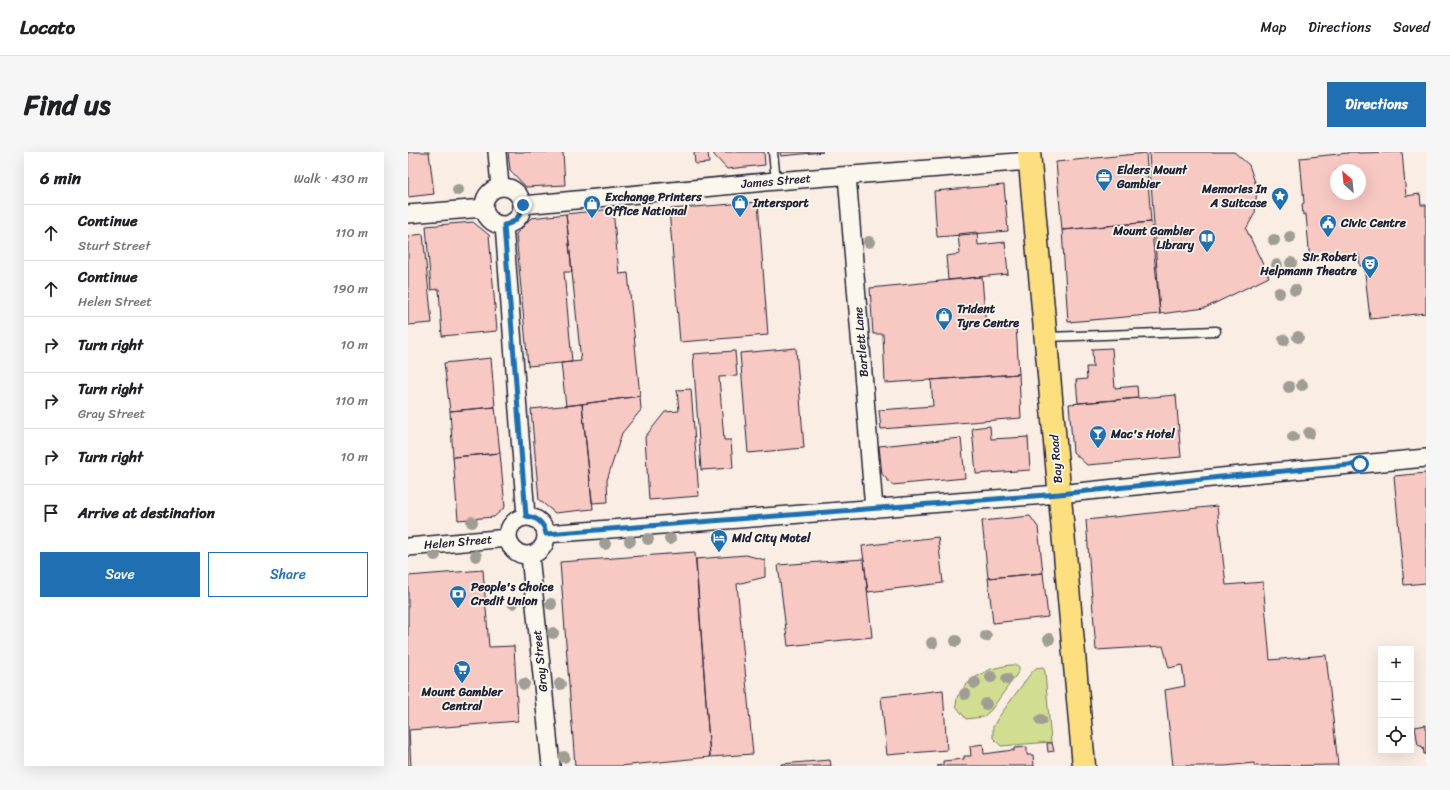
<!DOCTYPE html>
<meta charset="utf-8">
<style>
body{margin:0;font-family:Sriracha,sans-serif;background:#f6f6f6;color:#202124}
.controls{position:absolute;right:12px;bottom:12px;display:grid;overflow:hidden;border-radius:0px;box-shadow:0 4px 16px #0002}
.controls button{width:36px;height:36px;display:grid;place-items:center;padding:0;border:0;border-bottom:1px solid #e0e0e0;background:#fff;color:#202124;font:20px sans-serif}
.compass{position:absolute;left:922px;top:12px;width:36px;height:36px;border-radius:50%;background:#fff;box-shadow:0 4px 16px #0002;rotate:333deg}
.stop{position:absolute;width:12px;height:12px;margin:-9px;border:3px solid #1f6fb2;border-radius:50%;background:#fff}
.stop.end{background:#1f6fb2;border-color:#fff;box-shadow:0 1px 4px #0008}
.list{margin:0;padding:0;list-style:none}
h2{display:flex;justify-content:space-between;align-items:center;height:52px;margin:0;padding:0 16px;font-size:17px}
h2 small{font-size:13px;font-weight:400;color:#757577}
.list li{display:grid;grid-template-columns:26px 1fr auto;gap:12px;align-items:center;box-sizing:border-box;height:56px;padding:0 16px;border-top:1px solid #e0e0e0}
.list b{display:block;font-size:15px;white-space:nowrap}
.list p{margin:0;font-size:13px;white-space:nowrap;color:#757577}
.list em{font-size:13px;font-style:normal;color:#757577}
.actions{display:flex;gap:8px;padding:12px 16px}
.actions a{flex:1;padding:9px 0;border:1px solid #1f6fb2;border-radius:0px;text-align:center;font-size:14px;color:#1f6fb2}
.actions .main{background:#1f6fb2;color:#fff}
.icon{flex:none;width:22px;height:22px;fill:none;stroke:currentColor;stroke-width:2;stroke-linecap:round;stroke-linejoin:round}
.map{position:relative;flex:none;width:1018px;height:614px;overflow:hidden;border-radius:0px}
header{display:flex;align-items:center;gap:24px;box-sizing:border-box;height:56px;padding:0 20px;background:#fff;border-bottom:1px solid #e0e0e0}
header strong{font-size:19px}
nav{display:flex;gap:22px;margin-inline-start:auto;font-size:14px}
.intro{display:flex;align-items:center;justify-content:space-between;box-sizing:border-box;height:96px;padding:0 24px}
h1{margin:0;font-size:28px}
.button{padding:10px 18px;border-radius:0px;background:#1f6fb2;color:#fff;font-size:14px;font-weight:700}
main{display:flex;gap:24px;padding:0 24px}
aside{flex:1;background:#fff;border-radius:0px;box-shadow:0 4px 16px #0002}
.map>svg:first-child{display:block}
.green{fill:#d1de91;stroke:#7a8066}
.building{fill:#f8c8c2;stroke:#22223b;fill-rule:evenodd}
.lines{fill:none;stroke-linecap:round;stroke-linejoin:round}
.service-casing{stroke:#22223b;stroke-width:11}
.minor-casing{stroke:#22223b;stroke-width:20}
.primary-casing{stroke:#22223b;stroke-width:25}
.service{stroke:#fbf7ec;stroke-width:8}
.minor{stroke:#fbf7ec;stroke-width:17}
.primary{stroke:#fedf80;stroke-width:22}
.tree{fill:#a09d95}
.route{stroke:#1f6fb2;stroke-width:5}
.labels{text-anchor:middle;stroke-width:3.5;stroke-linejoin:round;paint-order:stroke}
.poi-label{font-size:12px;font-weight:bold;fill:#22223b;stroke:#fbf7ec;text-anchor:start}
.street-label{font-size:12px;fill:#22223b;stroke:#fbf7ec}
</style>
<header>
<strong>Locato</strong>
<nav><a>Map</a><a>Directions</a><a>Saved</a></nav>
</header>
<div class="intro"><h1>Find us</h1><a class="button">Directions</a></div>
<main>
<aside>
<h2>6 min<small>Walk · 430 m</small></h2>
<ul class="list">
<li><svg class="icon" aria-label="ahead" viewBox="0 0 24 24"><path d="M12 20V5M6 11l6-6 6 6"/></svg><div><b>Continue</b><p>Sturt Street</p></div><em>110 m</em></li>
<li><svg class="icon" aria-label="ahead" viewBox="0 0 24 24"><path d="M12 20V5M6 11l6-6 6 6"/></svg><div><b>Continue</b><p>Helen Street</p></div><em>190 m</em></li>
<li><svg class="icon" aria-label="right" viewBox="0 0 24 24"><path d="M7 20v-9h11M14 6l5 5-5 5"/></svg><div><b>Turn right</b></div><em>10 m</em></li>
<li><svg class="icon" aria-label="right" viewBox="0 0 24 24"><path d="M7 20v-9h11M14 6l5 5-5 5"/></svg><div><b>Turn right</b><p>Gray Street</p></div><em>110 m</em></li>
<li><svg class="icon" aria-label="right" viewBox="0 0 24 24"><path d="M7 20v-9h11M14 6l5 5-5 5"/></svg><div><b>Turn right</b></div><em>10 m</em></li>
<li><svg class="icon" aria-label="arrive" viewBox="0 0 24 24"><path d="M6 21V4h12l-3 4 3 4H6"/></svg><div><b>Arrive at destination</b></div></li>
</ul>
<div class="actions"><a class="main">Save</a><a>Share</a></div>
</aside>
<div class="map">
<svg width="1018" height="614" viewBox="0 0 1018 614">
<rect width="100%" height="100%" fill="#faeee4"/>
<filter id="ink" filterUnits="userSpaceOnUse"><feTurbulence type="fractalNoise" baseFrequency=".025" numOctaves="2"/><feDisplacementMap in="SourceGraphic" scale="8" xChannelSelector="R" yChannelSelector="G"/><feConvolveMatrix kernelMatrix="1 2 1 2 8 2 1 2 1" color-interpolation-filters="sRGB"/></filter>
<g filter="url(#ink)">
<!-- green -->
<path class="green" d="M601 513H609L611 515V519L583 558 575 565 558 567 548 554 549 545 558 533 566 526 583 517Z
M635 515 637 520 643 590 593 594 585 586V575L590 566 623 521 628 516Z"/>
<!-- building -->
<path class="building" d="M0 0H21L26 42 0 45Z
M100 0H155L157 33 118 35 102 18Z
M286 0H300L301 11 287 12Z
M306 0H356L357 13 319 17 306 3Z
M372 0H415L373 4Z
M741 0H826L841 13 849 36 847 61 838 77 861 125 797 156 752 162Z
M940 0H950V1L994 0 998 44 1012 42 1013 53H1018V161L962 167 956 113 952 114 951 103 902 109 898 62 895 63 894 52 896 51 892 6 940 1ZM928 18H952V42H928Z
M738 1 743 70 654 78 648 10Z
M596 33 600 79 529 85 526 39Z
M350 50 360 183 272 190 261 57Z
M205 57 211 122 220 121 232 244 158 254 153 211 173 209 158 62Z
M158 62 164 120H156L164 210 120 214 108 82 123 66Z
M65 70 81 83 89 179 34 184 31 137 23 138 18 74Z
M743 70 752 162 660 170 654 78Z
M569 80 570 93 597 90 600 122 540 128 538 104 552 102 550 82Z
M15 82 24 171 0 173V84Z
M574 125 578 176 608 174 611 222 477 231 475 182H465L462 136Z
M388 196 396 296 340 301 332 201Z
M704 196 707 236 729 234 730 246 670 251 668 228 679 227 678 215H685L684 197Z
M327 199 329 224 311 225 316 288H323L325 316 293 318 285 202Z
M83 206 87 255 42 259 36 211Z
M611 222 613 266 473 277 471 258 525 254 523 228Z
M283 237 291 344 241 348 237 285 257 260 271 259 269 238Z
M768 243 773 305 679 313 665 300 661 252Z
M232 244 233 258 214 281 199 328 200 350 184 351 174 252Z
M174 252 185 357 147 361 131 348 123 257Z
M87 255 92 301 45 305 42 259Z
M582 274 583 287 620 285 622 318 568 322 564 276Z
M553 286 557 326 484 333 474 322 471 294Z
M92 301 97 355 86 365 50 368 45 305Z
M1018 321V431L996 433 986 324Z
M809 354 818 433 855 430 862 508 918 503 930 613 846 614V611L817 614H765L757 538 777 534 774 513 761 516 755 494 688 498 678 368Z
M622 364 630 375 635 421 580 426 574 369Z
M530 385 535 431 460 440 454 394Z
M287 400 302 605 212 614H167L152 410Z
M338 403 357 408V425L329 432 345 602 302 605 288 407Z
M456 407 464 485 380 494 370 413Z
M75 418 81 495 106 494 110 569 1 578 3 614H0V424Z
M635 421 640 465 585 471 580 426Z
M535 538 539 598 479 603 473 545Z
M1018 573V602H1016L1015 595 1010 593 1007 575Z
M639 591H644L646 599 640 600Z
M575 592 576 602 605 598V599H606V596L619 595V603H625L626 614H529L535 613V609L556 607V604H563L562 594Z
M422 608 423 614H373V612Z"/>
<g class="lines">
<defs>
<path id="service" d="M365 0 368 29
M639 185 808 179"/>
<path id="minor" d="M89 0 92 35
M439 23 466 357
M76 54a19 19 0 1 1 38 0a19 19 0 1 1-38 0Z
M115 53 368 29 622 9
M0 62 76 56
M96 73 118 364
M100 384a19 19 0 1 1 38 0a19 19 0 1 1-38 0Z
M138 382 651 342 823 324 1018 306
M0 395 100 386
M122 403 143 614"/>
<path id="primary" d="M621 0 676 614"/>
</defs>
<!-- service casing -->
<use href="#service" class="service-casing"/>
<!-- minor casing -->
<use href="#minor" class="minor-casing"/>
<!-- primary casing -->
<use href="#primary" class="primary-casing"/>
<!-- service -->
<use href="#service" class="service"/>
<!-- minor -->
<use href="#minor" class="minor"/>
<!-- primary -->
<use href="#primary" class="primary"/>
</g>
<!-- trees -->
<g class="tree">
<circle cx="50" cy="38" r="6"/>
<circle cx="882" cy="85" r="6"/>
<circle cx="866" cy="88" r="6"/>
<circle cx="461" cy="90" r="6"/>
<circle cx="883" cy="111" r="6"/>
<circle cx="869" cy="113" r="6"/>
<circle cx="887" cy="138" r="6"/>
<circle cx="871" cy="141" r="6"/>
<circle cx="890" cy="185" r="6"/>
<circle cx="876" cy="188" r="6"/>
<circle cx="894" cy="233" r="6"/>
<circle cx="881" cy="235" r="6"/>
<circle cx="901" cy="281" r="6"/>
<circle cx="885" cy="285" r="6"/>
<circle cx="64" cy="370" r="6"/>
<circle cx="240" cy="387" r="6"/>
<circle cx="262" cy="387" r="6"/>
<circle cx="222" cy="389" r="6"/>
<circle cx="197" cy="392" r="6"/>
<circle cx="27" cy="403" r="6"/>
<circle cx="68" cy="404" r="6"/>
<circle cx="105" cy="451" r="6"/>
<circle cx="143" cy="452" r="6"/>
<circle cx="145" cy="481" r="6"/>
<circle cx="578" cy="484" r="6"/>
<circle cx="641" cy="487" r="6"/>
<circle cx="548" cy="489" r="6"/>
<circle cx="524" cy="491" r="6"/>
<circle cx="583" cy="525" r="6"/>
<circle cx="599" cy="527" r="6"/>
<circle cx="567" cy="531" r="6"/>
<circle cx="116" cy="532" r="6"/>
<circle cx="152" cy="532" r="6"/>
<circle cx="557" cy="542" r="6"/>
<circle cx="578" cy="552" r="6"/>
<circle cx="633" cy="568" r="6"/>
<circle cx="156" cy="605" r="6"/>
</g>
</g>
<g class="lines" filter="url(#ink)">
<!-- route -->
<path class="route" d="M115 53C113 64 107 71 96 73L118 364C130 366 136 371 138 382L651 342 823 324 952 312"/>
</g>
<!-- icons -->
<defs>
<symbol id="office-pin" viewBox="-11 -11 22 30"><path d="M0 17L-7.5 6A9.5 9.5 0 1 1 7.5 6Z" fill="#1f6fb2" stroke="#fbf7ec"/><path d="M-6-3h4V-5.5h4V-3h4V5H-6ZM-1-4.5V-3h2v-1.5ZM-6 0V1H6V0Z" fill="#fff"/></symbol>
<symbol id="sight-pin" viewBox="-11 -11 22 30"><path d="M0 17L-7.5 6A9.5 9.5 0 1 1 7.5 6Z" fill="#1f6fb2" stroke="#fbf7ec"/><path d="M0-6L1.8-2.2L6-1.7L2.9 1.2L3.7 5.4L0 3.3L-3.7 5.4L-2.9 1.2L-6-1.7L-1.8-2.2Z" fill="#fff"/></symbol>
<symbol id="shop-pin" viewBox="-11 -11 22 30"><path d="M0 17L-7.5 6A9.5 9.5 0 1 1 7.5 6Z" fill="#1f6fb2" stroke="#fbf7ec"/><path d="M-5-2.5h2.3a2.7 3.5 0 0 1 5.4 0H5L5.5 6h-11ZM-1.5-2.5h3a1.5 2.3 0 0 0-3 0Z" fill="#fff"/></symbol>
<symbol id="civic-pin" viewBox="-11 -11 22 30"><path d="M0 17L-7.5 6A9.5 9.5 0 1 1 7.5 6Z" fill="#1f6fb2" stroke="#fbf7ec"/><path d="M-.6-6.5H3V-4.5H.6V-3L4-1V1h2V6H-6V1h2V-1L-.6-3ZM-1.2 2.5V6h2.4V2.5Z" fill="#fff"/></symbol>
<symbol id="library-pin" viewBox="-11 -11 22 30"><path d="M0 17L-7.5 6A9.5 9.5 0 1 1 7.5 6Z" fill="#1f6fb2" stroke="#fbf7ec"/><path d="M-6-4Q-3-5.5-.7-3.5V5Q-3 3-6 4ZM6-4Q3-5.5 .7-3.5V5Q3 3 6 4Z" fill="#fff"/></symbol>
<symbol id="theatre-pin" viewBox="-11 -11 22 30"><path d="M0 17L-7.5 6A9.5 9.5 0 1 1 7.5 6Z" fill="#1f6fb2" stroke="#fbf7ec"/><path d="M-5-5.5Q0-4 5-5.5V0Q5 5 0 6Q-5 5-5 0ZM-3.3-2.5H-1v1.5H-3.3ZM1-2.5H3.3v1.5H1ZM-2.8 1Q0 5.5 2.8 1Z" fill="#fff"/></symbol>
<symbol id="bar-pin" viewBox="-11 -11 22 30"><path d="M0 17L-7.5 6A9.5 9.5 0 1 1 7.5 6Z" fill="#1f6fb2" stroke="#fbf7ec"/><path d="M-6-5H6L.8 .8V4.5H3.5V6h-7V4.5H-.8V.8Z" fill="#fff"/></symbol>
<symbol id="hotel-pin" viewBox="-11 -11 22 30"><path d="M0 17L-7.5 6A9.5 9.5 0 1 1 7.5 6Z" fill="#1f6fb2" stroke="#fbf7ec"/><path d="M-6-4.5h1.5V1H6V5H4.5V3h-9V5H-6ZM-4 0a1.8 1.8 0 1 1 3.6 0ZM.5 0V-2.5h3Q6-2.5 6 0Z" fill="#fff"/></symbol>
<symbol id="bank-pin" viewBox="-11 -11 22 30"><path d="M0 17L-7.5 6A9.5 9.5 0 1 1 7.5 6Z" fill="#1f6fb2" stroke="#fbf7ec"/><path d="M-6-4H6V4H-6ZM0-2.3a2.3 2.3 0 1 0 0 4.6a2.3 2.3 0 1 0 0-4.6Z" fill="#fff"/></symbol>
<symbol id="supermarket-pin" viewBox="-11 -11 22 30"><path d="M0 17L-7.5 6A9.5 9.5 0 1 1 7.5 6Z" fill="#1f6fb2" stroke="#fbf7ec"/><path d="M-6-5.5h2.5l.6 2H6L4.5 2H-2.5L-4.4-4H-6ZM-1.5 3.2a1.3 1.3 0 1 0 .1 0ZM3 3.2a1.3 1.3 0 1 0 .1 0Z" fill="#fff"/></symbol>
</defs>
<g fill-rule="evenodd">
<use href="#office-pin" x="686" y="15" width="20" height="27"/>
<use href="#sight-pin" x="862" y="34" width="20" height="27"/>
<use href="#shop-pin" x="322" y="41" width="20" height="27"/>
<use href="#shop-pin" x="174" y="42" width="20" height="27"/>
<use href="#civic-pin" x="910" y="61" width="20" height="27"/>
<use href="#library-pin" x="789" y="76" width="20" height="27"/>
<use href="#theatre-pin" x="952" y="102" width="20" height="27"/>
<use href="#shop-pin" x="526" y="154" width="20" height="27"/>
<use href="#bar-pin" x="680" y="272" width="20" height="27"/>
<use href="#hotel-pin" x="301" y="376" width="20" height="27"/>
<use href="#bank-pin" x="40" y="432" width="20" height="27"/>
<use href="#supermarket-pin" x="44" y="507" width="20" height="27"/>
</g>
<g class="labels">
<!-- poi labels -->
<g class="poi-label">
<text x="709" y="22">Elders Mount<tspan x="709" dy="14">Gambier</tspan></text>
<text x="859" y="41" text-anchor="end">Memories In<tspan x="859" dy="14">A Suitcase</tspan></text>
<text x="197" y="49">Exchange Printers<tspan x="197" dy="14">Office National</tspan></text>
<text x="345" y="55">Intersport</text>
<text x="933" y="75">Civic Centre</text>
<text x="786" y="83" text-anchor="end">Mount Gambier<tspan x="786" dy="14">Library</tspan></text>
<text x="949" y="109" text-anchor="end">Sir Robert<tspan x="949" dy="14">Helpmann Theatre</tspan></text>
<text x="549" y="161">Trident<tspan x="549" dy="14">Tyre Centre</tspan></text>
<text x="703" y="286">Mac's Hotel</text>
<text x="324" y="390">Mid City Motel</text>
<text x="63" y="439">People's Choice<tspan x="63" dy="14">Credit Union</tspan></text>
<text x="54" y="544" text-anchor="middle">Mount Gambier<tspan x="54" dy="14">Central</tspan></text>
</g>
<!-- street labels -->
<g class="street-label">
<text transform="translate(368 29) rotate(-5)" y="4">James Street</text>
<text transform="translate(453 190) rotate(-95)" y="4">Bartlett Lane</text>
<text transform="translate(648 307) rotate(-95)" y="4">Bay Road</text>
<text transform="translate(50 390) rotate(-5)" y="4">Helen Street</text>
<text transform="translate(132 509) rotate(-96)" y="4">Gray Street</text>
</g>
</g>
</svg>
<div class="controls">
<button>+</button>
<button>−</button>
<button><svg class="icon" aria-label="locate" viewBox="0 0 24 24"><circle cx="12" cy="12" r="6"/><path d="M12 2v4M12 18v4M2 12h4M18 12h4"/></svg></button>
</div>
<svg class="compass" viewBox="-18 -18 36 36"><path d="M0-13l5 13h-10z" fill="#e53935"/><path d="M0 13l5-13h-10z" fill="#757577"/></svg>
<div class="stop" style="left:952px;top:312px"></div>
<div class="stop end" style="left:115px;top:53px"></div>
</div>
</main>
